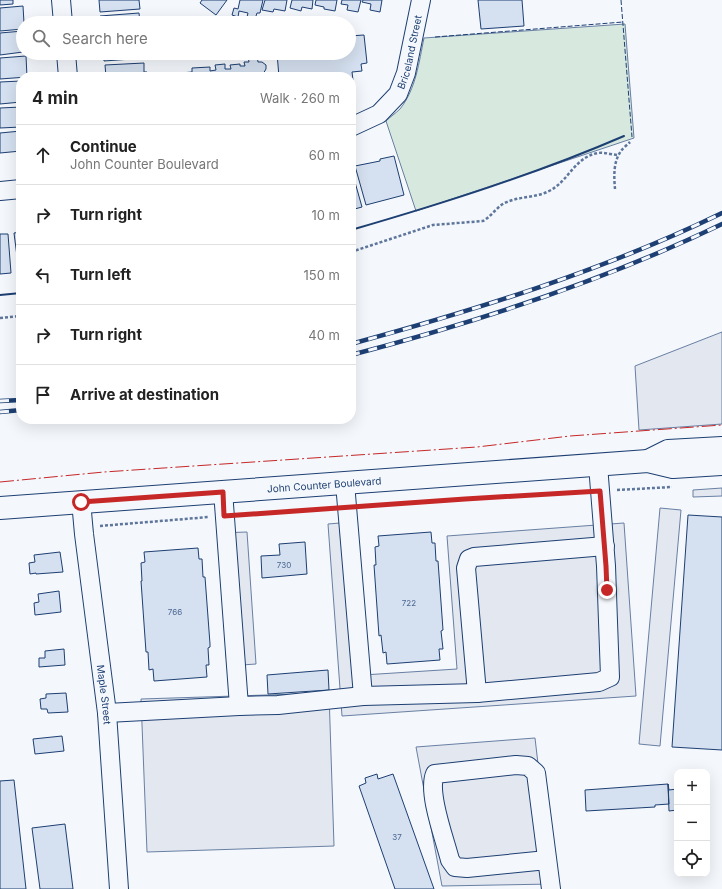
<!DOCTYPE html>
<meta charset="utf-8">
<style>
body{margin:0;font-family:Inter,sans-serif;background:#f6f6f6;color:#222}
.controls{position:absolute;right:12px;bottom:12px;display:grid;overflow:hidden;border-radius:8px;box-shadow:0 4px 16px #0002}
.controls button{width:36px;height:36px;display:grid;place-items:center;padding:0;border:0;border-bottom:1px solid #e0e0e0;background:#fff;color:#222;font:20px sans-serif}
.stop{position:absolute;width:12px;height:12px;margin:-9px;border:3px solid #c62828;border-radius:50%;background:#fff}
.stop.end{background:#c62828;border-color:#fff;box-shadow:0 1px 4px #0008}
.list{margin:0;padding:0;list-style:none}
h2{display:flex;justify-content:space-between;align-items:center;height:52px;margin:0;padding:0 16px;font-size:17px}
h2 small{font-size:13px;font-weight:400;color:#767676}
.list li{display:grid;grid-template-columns:26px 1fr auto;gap:12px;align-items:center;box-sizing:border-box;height:60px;padding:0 16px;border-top:1px solid #e0e0e0}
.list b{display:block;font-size:15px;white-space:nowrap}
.list p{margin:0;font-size:13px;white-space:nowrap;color:#767676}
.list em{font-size:13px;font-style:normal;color:#767676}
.icon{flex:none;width:22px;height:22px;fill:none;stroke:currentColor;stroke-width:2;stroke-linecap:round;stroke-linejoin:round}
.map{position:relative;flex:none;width:722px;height:889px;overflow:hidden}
.search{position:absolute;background:#fff;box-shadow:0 4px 16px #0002;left:16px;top:16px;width:340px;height:44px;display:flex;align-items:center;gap:10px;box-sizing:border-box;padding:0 14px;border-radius:22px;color:#767676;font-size:15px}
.panel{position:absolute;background:#fff;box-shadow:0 4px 16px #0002;left:16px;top:72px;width:340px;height:352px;border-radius:16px}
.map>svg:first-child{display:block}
.green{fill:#d7e8df;stroke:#687fa3}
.parking{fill:#e3e8f0;stroke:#687fa3}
.building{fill:#d5e0f0;stroke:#1d3f73}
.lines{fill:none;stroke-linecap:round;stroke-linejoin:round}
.minor-casing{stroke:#1d3f73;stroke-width:20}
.major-casing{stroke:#1d3f73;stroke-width:24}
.path{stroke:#5e769c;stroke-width:2.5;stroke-dasharray:3 2;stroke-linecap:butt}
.minor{stroke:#f4f7fb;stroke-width:18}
.major{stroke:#f4f7fb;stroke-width:22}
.rail-casing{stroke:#1d3f73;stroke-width:4.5}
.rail{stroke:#f4f7fb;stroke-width:3;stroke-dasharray:9;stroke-linecap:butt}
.fence{stroke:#1d3f73;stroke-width:1;stroke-dasharray:5 2;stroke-linecap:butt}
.wall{stroke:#1d3f73;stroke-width:2}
.power{stroke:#c62828;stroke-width:1;stroke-dasharray:14 3 2 3;stroke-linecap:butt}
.route{stroke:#c62828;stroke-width:5}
.labels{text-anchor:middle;stroke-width:3;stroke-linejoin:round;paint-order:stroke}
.number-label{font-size:8px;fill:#4b6792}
.street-label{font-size:10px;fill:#1d3f73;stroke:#f4f7fb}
</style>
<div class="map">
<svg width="722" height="889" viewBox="0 0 722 889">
<rect width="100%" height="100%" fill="#f4f7fb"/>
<!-- green -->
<path class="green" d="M625 24 634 138 416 211 386 121C390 117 396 113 400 109 416 89 419 62 424 38Z"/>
<!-- parking -->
<path class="parking" d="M722 332V424L639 430 635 366Z
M722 488V496L693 497V490Z
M660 508 681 510 660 746 639 744Z
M352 522 363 675 457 669 447 536 624 523 636 696 342 716 328 524Z
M247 532 256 664 227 666 218 533Z
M329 693 334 846 147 852 141 699Z
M535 738 552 884 442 886 416 747Z"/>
<!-- building -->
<path class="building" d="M0 0H13V4L0 5Z
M99 0H139L140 9 100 12Z
M202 0H227L216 15 200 3Z
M240 0H263L260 13H257L255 19 247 17 248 13 239 11 238 17 232 15 234 8 238 9Z
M265 0H287L285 11 274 9 273 12 262 10Z
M292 0H313L312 9 302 7 301 11 290 8Z
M316 0H337L335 11 324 9V7L315 5Z
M342 0H361L358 12 347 10 348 5 341 4Z
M363 0H382L380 12 370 10 371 4 362 2Z
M478 0H522L524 26 481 29Z
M23 6 24 23 23 29 0 31V8Z
M139 13 140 23H143H101L100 16Z
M23 31V52L0 55V33Z
M364 35 367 63 361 64 362 71 352 72 353 80H351V77H279L277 53H349V36Z
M104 53H145L146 58 104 61Z
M257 55 258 62H262L266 65V69L263 74V77H170L169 74 192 72V68L210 67V71L216 70 215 65 225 64V69H231L230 65 240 64V66H245L244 62H249L248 56Z
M26 56 27 77 0 79V58Z
M144 63V72H147V77H106L105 65Z
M21 81V102L0 104V82Z
M21 107V127L0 128V108Z
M21 131V151L0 153V133Z
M394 156 404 195 366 205 355 166 380 161V159Z
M351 168 362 207 351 210Z
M21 232V272H19L14 233Z
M0 234H8L11 273 0 274Z
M688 515 722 517V750L672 747Z
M431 532 432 543H435L436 561H438L443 630 441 631 443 649H439L440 660 387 664 386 652 383 653 381 635 379 636 374 565H376L375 547 379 546 378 536Z
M305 542 307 574 262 578 261 556 280 555 279 544Z
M198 548 199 559H202L203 577H205L210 644V647L208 648 209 665H206L207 677 154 681 153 669 149 670 148 652H146L141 581H142L141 563 145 562 144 552Z
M60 552 63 572 36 574V573L30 574 29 563 35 562 34 555Z
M59 591 61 612 35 615 34 603 39 602 38 594Z
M64 649 65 665 39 667V658H45V651Z
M328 670 329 690 268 694 267 675Z
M66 693 68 712 48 713 47 709H41L40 699 46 698V694Z
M62 736 64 751 35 754 33 739Z
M377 774 378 779 393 774 434 889H395L359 786 366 783 365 778Z
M14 780 26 889H0V781Z
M668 784 669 804 655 805V807L586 811 585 790Z
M668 784 669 790 677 789V810L669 811Z
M65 824 73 889H40L32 828Z"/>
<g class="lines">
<defs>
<g id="minor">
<path d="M61 0 63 23"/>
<path d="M66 53 68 77"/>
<path id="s1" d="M351 127 379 114 398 94 406 73 421 0"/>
<path d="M0 191 21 189"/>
<path d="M345 483 363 696 477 693 599 682 610 677 606 566 598 465"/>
<path d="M223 491 239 706 278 705 363 696"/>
<path id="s2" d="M81 501 84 534 107 713 119 889"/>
<path d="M477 693 466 568 469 559 474 557 605 546"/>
<path d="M107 713 239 706"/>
<path d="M547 860 467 868 455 867 450 860C445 840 427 792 435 774L516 765 528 766 536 773 551 889"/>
</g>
<g id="major">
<path d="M648 461 668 451 722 448"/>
<path id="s3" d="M0 508 648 461 673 467 722 464"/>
</g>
</defs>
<!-- minor casing -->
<use href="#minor" class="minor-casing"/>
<!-- major casing -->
<use href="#major" class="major-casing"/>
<!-- path -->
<path class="path" d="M615 189C614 177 613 162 621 151 623 148 627 145 630 142
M351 252 433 225 483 221C492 216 498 205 507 202 521 196 537 198 551 190 569 180 575 157 598 153 605 152 612 155 619 155
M0 318 21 316
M617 490 672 487
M363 506 584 492
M242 515 330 509
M100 526 209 517"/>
<!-- minor -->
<use href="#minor" class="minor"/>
<!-- major -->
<use href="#major" class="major"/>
<defs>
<path id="rail" d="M351 344C476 310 605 270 722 213
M351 355C477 322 604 281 722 224
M0 401 21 400
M0 412 21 410"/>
</defs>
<!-- rail casing -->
<use href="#rail" class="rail-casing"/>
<!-- rail -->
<use href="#rail" class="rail"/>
<!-- fence -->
<path class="fence" d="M621 0 632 137
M435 37 623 22"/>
<!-- wall -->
<path class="wall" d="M351 230C444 203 536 174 624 136
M0 295 21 293"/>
<!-- power -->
<path class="power" d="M0 482 104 472 477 447 570 436 722 425"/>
</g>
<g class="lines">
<!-- route -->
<path class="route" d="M81 502 223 492 224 516 465 499 600 491 606 566 607 590"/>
</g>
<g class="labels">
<!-- number labels -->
<g class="number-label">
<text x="284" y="568">730</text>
<text x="409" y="606">722</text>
<text x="175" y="615">766</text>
<text x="397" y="840">37</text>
</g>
<!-- street labels -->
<g class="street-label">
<text dy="4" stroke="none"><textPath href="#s1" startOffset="102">Briceland Street</textPath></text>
<text dy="4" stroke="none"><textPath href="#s3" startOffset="325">John Counter Boulevard</textPath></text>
<text dy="4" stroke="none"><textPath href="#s2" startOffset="195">Maple Street</textPath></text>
</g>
</g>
</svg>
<div class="controls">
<button>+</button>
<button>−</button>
<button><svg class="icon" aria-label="locate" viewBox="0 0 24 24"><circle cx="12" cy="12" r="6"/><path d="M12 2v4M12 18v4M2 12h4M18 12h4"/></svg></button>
</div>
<div class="stop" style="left:81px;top:502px"></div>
<div class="stop end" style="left:607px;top:590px"></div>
<div class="search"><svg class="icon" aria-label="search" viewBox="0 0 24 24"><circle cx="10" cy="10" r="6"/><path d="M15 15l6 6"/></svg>Search here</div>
<section class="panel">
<h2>4 min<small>Walk · 260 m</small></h2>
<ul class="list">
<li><svg class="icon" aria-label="ahead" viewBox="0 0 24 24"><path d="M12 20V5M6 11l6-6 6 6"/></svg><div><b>Continue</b><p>John Counter Boulevard</p></div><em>60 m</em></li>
<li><svg class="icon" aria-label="right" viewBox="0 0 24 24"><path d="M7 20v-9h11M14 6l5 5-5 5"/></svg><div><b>Turn right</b></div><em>10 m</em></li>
<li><svg class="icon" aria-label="left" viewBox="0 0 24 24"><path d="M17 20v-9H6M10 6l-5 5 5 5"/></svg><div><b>Turn left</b></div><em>150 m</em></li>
<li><svg class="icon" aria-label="right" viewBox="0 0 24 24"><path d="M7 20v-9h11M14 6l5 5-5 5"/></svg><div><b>Turn right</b></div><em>40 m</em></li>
<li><svg class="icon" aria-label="arrive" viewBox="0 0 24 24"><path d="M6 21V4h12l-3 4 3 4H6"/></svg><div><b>Arrive at destination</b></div></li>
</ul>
</section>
</div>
